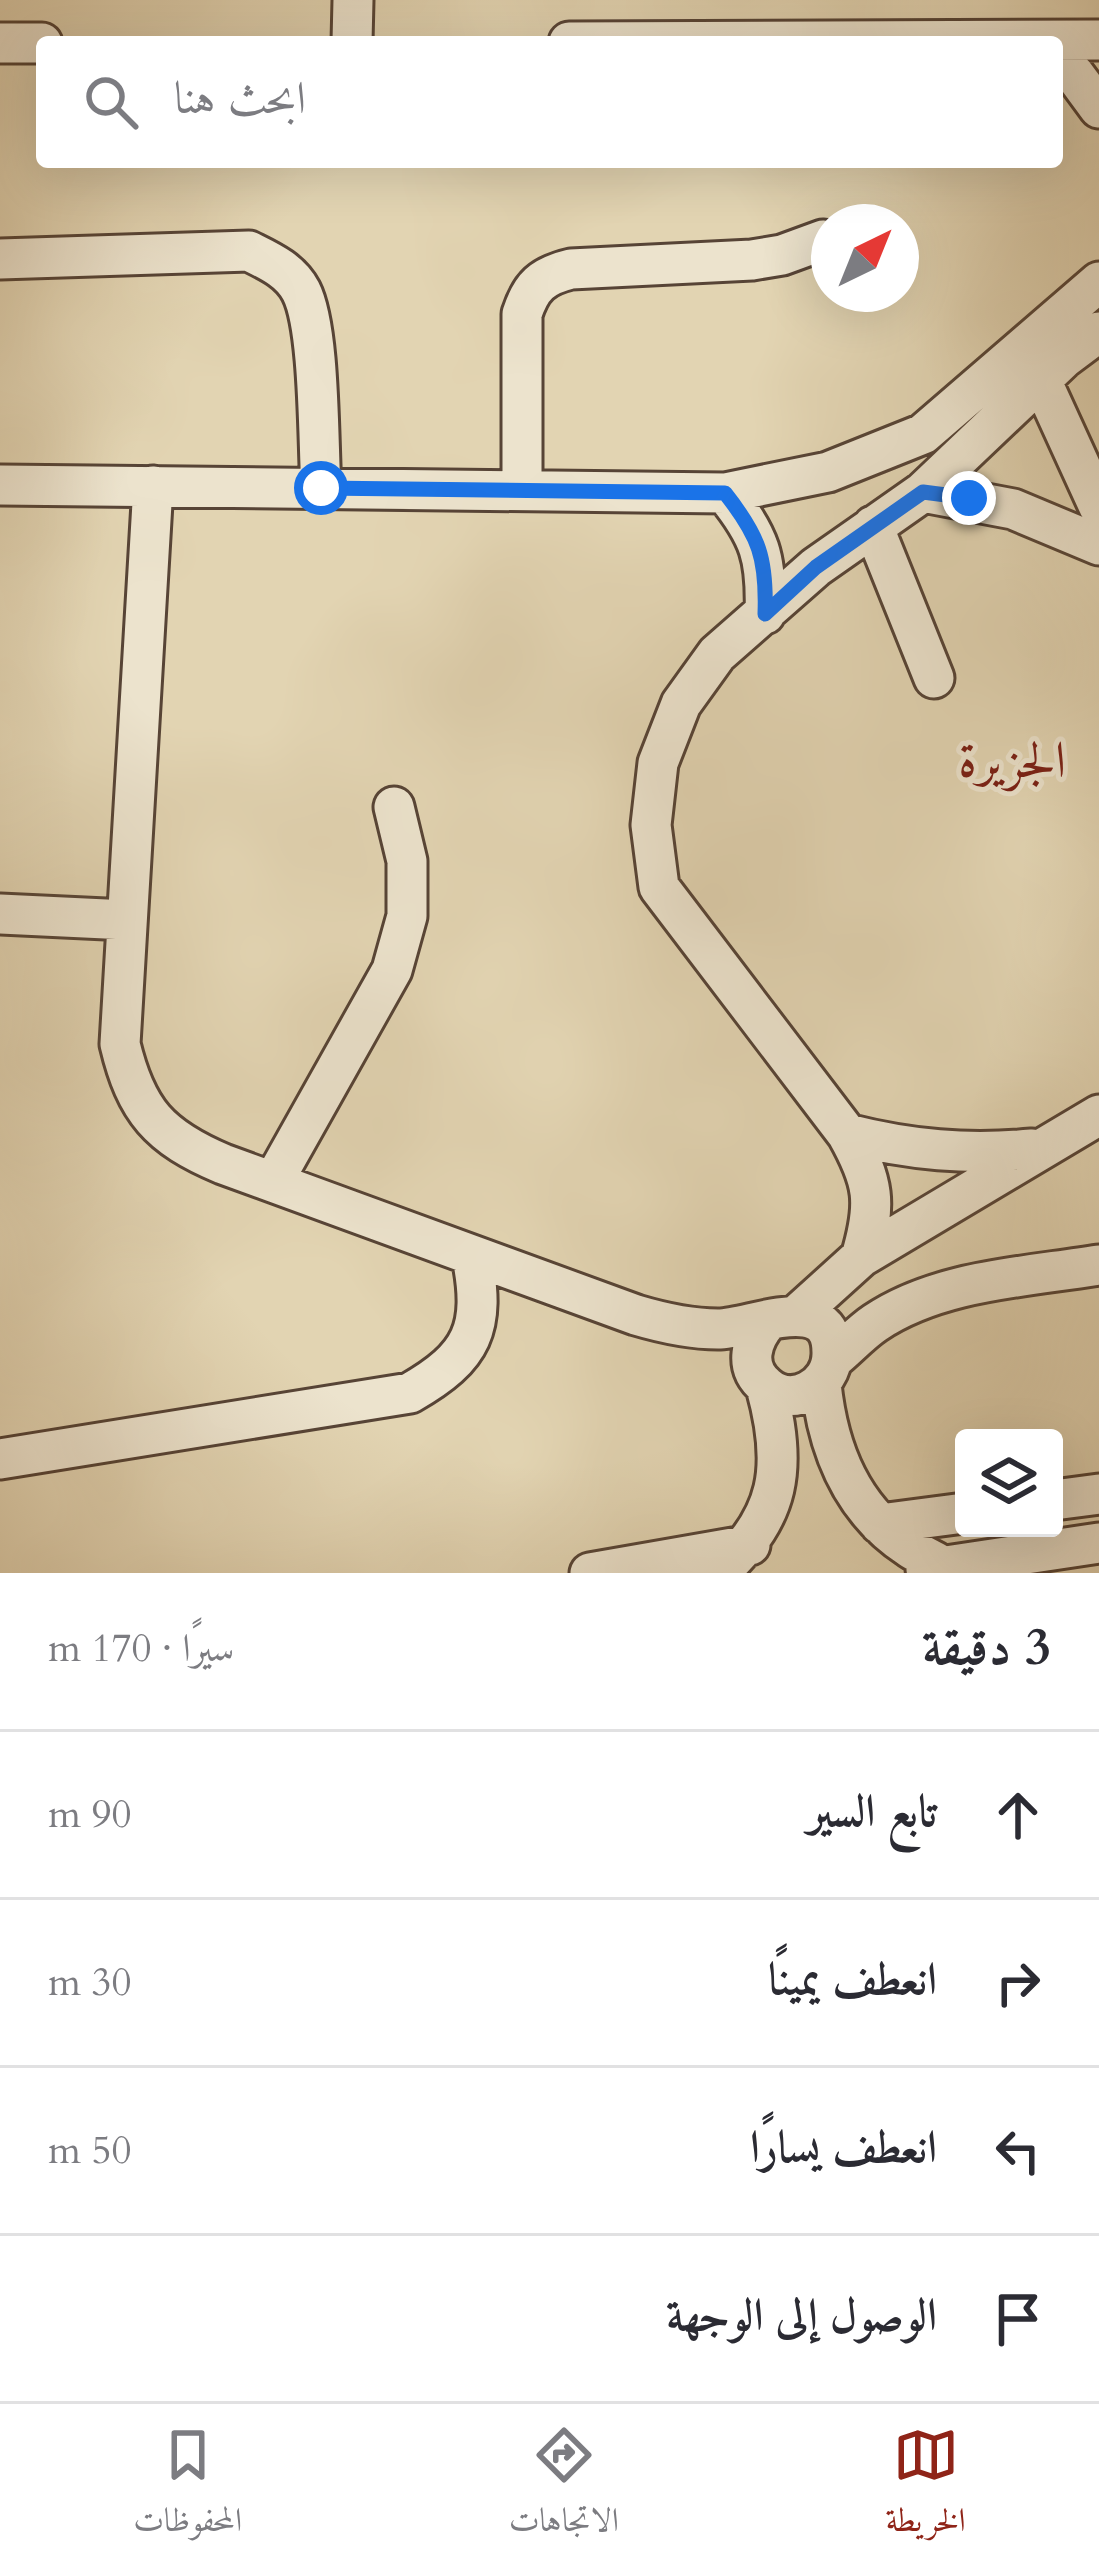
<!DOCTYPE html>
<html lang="ar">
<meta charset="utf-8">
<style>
body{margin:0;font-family:Cardo,Amiri,serif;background:#f7f7f7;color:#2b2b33;direction:rtl}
.controls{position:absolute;right:36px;bottom:36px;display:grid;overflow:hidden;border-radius:12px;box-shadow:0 12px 48px #0002}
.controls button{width:108px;height:108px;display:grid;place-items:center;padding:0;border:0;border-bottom:3px solid #e1e1e2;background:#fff;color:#2b2b33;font:60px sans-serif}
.compass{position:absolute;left:811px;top:204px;width:108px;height:108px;border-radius:50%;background:#fff;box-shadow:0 12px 48px #0002;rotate:43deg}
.stop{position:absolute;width:36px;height:36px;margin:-27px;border:9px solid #1a73e8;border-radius:50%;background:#fff}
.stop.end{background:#1a73e8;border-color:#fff;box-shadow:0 3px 12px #0008}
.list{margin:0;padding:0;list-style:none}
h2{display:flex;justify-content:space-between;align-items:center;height:156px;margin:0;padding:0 48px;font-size:51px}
h2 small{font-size:39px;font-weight:400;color:#7c7c81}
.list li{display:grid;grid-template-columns:78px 1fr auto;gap:36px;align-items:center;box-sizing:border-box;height:168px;padding:0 48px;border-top:3px solid #e1e1e2}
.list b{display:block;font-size:45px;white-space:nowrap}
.list em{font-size:39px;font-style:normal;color:#7c7c81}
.icon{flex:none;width:66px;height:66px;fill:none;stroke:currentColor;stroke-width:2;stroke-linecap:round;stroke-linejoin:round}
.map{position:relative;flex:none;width:1099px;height:1573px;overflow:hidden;direction:ltr}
.search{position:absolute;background:#fff;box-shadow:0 12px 48px #0002;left:36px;right:36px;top:36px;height:132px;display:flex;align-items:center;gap:30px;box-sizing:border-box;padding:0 42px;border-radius:12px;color:#7c7c81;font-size:45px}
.sheet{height:828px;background:#fff}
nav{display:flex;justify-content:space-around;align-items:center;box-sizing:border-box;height:168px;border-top:3px solid #e1e1e2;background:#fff;font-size:33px;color:#7c7c81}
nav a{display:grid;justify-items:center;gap:6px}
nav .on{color:#8f2418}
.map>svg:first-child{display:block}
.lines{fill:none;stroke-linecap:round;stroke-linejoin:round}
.minor-casing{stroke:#574436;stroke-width:45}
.minor{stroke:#ece3cd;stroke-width:39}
.route{stroke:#1a73e8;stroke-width:15}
.labels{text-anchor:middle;stroke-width:10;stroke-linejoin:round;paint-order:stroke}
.quarter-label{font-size:51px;fill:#7a1f14;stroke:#ece3cd}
</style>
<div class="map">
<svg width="1099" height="1573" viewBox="0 0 1099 1573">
<rect width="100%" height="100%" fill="#e2d4b2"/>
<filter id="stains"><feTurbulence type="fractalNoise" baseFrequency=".00167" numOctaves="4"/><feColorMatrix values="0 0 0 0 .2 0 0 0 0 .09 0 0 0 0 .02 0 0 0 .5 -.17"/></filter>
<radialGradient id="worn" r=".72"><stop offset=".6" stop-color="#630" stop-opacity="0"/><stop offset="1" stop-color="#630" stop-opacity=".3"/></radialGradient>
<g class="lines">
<defs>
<path id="minor" d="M352 42 353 0
M569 42 1099 40
M0 43H42
M1057 59 1074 74 1099 108
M0 259 249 251C269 261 290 270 301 291 320 328 318 441 321 488
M1042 382 1099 507
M0 485 725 493 828 472 923 434 1099 282
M153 486 120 1044C136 1111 159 1137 223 1164L636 1315C663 1323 689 1329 718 1329 752 1329 833 1288 832 1354 832 1387 792 1409 766 1386 743 1367 751 1340 768 1321
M522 490V314C531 286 542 276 571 269L752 260 782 255 823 240
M923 492 1013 509 1099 545
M725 493C760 536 767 558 765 614
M873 526 934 678
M0 914 127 920
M847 1134C910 1150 967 1155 1032 1149
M273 1182 392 970 407 916V861L394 807
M861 1257C877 1203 874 1182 847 1134L659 887 651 825 658 763 681 704 717 654 816 567 923 492 1064 358 1099 332
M798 1314 861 1257 1099 1115
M833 1359C847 1348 860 1333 875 1323 939 1280 1025 1277 1099 1265
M821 1384C828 1451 852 1510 910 1548 923 1557 939 1561 951 1573
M0 1459 410 1393C473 1357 486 1328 472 1257
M1054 1500 1099 1494
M880 1524 964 1513
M926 1569 1099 1543
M590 1573 750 1545
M718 1573C781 1518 788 1466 766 1387"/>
</defs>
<!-- minor casing -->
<use href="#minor" class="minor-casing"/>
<!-- minor -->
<use href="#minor" class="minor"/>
</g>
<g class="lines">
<!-- route -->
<path class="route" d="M321 488 725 493C759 536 767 558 765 614L816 567 923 492 969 498"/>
</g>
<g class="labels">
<!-- quarter labels -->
<g class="quarter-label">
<text x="1012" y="777">الجزيرة</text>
</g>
</g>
<rect width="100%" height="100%" filter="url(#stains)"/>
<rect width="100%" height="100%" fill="url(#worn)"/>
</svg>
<div class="controls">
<button><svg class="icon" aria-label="layers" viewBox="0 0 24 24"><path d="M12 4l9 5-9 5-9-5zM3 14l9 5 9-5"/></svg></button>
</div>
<svg class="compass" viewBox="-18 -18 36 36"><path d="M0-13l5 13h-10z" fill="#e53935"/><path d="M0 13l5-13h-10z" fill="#7c7c81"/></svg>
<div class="stop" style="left:321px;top:488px"></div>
<div class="stop end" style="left:969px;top:498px"></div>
<div class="search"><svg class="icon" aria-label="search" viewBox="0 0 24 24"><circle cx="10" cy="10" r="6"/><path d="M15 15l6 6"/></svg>ابحث هنا</div>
</div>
<section class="sheet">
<h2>3 دقيقة<small>سيرًا · 170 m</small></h2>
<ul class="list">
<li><svg class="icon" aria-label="ahead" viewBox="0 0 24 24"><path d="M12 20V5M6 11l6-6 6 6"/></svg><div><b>تابع السير</b></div><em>90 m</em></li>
<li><svg class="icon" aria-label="right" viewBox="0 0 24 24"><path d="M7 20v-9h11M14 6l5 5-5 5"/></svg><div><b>انعطف يمينًا</b></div><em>30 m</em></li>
<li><svg class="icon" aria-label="left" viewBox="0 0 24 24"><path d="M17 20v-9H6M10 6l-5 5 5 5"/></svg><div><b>انعطف يسارًا</b></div><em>50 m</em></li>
<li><svg class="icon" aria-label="arrive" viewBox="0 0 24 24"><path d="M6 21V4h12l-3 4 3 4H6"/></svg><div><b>الوصول إلى الوجهة</b></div></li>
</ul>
</section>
<nav>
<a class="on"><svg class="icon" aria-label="map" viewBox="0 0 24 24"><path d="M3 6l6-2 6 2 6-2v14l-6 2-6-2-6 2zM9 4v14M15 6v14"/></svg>الخريطة</a>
<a><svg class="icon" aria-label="directions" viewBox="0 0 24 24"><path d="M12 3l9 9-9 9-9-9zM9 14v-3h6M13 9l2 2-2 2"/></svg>الاتجاهات</a>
<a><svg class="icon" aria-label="saved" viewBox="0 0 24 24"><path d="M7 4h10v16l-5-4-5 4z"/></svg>المحفوظات</a>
</nav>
